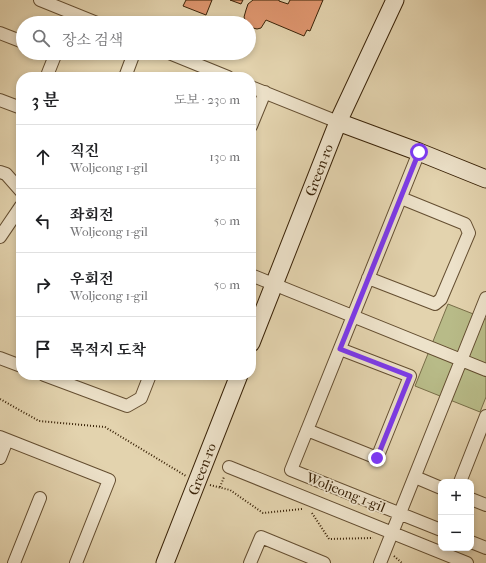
<!DOCTYPE html>
<html lang="ko">
<meta charset="utf-8">
<style>
body{margin:0;font-family:"IM FELL French Canon","Noto Serif KR",serif;background:#f2f2f2;color:#202124}
.controls{position:absolute;right:12px;bottom:12px;display:grid;overflow:hidden;border-radius:8px;box-shadow:0 2px 6px #0003}
.controls button{width:36px;height:36px;display:grid;place-items:center;padding:0;border:0;border-bottom:1px solid #e0e0e0;background:#fff;color:#202124;font:20px sans-serif}
.stop{position:absolute;width:12px;height:12px;margin:-9px;border:3px solid #7c3aed;border-radius:50%;background:#fff}
.stop.end{background:#7c3aed;border-color:#fff;box-shadow:0 1px 4px #0008}
.list{margin:0;padding:0;list-style:none}
h2{display:flex;justify-content:space-between;align-items:center;height:52px;margin:0;padding:0 16px;font-size:17px}
h2 small{font-size:13px;font-weight:400;color:#757577}
.list li{display:grid;grid-template-columns:26px 1fr auto;gap:12px;align-items:center;box-sizing:border-box;height:64px;padding:0 16px;border-top:1px solid #e0e0e0}
.list b{display:block;font-size:15px;white-space:nowrap}
.list p{margin:0;font-size:13px;white-space:nowrap;color:#757577}
.list em{font-size:13px;font-style:normal;color:#757577}
.icon{flex:none;width:22px;height:22px;fill:none;stroke:currentColor;stroke-width:2;stroke-linecap:round;stroke-linejoin:round}
.map{position:relative;flex:none;width:486px;height:563px;overflow:hidden}
.search{position:absolute;background:#fff;box-shadow:0 2px 6px #0003;left:16px;top:16px;width:240px;height:44px;display:flex;align-items:center;gap:10px;box-sizing:border-box;padding:0 14px;border-radius:22px;color:#757577;font-size:15px}
.panel{position:absolute;background:#fff;box-shadow:0 2px 6px #0003;left:16px;top:72px;width:240px;height:308px;border-radius:16px}
.map>svg:first-child{display:block}
.green{fill:#b8bb88;stroke:#786e48}
.building{fill:#df966f;stroke:#392207}
.lines{fill:none;stroke-linecap:round;stroke-linejoin:round}
.street-casing{stroke:#644e31;stroke-width:14}
.secondary-casing{stroke:#392207;stroke-width:19}
.path{stroke:#392207;stroke-width:2;stroke-dasharray:1 2;stroke-linecap:butt}
.street{stroke:#ede2ca;stroke-width:12}
.secondary{stroke:#ede2ca;stroke-width:17}
.route{stroke:#7c3aed;stroke-width:5}
.labels{text-anchor:middle;stroke-width:3.5;stroke-linejoin:round;paint-order:stroke}
.street-label{font-size:14px;fill:#392207;stroke:#ede2ca}
</style>
<div class="map">
<svg width="486" height="563" viewBox="0 0 486 563">
<rect width="100%" height="100%" fill="#e3d3ae"/>
<filter id="stains"><feTurbulence type="fractalNoise" baseFrequency=".005" numOctaves="4"/><feColorMatrix values="0 0 0 0 .2 0 0 0 0 .09 0 0 0 0 .02 0 0 0 .5 -.17"/></filter>
<radialGradient id="worn" r=".72"><stop offset=".6" stop-color="#630" stop-opacity="0"/><stop offset="1" stop-color="#630" stop-opacity=".3"/></radialGradient>
<!-- green -->
<path class="green" d="M448 304 486 319V397L480 412 415 386Z"/>
<!-- building -->
<path class="building" d="M186 0H212L206 15 183 6Z
M230 0H243L241 4Z
M253 0H279V1L288 4 290 0H323L310 31 307 30 304 36 266 20 261 28 257 29 253 28 250 26 249 23 246 22 244 17 246 10 248 4Z"/>
<g class="lines">
<defs>
<path id="street" d="M40 0 97 23
M0 33 23 42
M169 53 228 77
M48 77V73L56 53
M125 77 134 53
M251 87 338 122
M0 100 21 108
M251 126 265 92
M419 152 291 470 441 530
M0 172 6 174 21 191
M0 237 21 206
M251 275 486 370
M368 278 435 304 441 299 469 233 465 224 401 198
M0 358 21 366
M44 375 127 406 141 398 150 375
M307 430 377 458 410 376 340 349
M0 437 109 480 76 563
M0 458 7 440
M229 467 467 563
M415 477 441 488
M460 482 486 416
M471 499 486 505
M471 542 486 548
M14 563 40 498
M250 563 261 537 324 563
M380 563 486 298"/>
<path id="secondary" d="M338 122 419 152 486 179
M251 343 338 122 395 0
M165 563 239 375"/>
</defs>
<!-- street casing -->
<use href="#street" class="street-casing"/>
<!-- secondary casing -->
<use href="#secondary" class="secondary-casing"/>
<!-- path -->
<path class="path" d="M0 399 39 421 105 427 186 476
M210 485 230 490 263 513 302 509
M220 487 224 477
M312 513 329 539 373 538
M394 556 402 563"/>
<!-- street -->
<use href="#street" class="street"/>
<!-- secondary -->
<use href="#secondary" class="secondary"/>
</g>
<g class="lines">
<!-- route -->
<path class="route" d="M377 458 410 376 340 349 419 152"/>
</g>
<g class="labels">
<!-- street labels -->
<g class="street-label">
<text transform="translate(319 170) rotate(-69)" y="5">Green-ro</text>
<text transform="translate(202 469) rotate(-69)" y="5">Green-ro</text>
<text transform="translate(346 492) rotate(22)" y="5">Woljeong 1-gil</text>
</g>
</g>
<rect width="100%" height="100%" filter="url(#stains)"/>
<rect width="100%" height="100%" fill="url(#worn)"/>
</svg>
<div class="controls">
<button>+</button>
<button>−</button>
</div>
<div class="stop" style="left:419px;top:152px"></div>
<div class="stop end" style="left:377px;top:458px"></div>
<div class="search"><svg class="icon" aria-label="search" viewBox="0 0 24 24"><circle cx="10" cy="10" r="6"/><path d="M15 15l6 6"/></svg>장소 검색</div>
<section class="panel">
<h2>3 분<small>도보 · 230 m</small></h2>
<ul class="list">
<li><svg class="icon" aria-label="ahead" viewBox="0 0 24 24"><path d="M12 20V5M6 11l6-6 6 6"/></svg><div><b>직진</b><p>Woljeong 1-gil</p></div><em>130 m</em></li>
<li><svg class="icon" aria-label="left" viewBox="0 0 24 24"><path d="M17 20v-9H6M10 6l-5 5 5 5"/></svg><div><b>좌회전</b><p>Woljeong 1-gil</p></div><em>50 m</em></li>
<li><svg class="icon" aria-label="right" viewBox="0 0 24 24"><path d="M7 20v-9h11M14 6l5 5-5 5"/></svg><div><b>우회전</b><p>Woljeong 1-gil</p></div><em>50 m</em></li>
<li><svg class="icon" aria-label="arrive" viewBox="0 0 24 24"><path d="M6 21V4h12l-3 4 3 4H6"/></svg><div><b>목적지 도착</b></div></li>
</ul>
</section>
</div>
